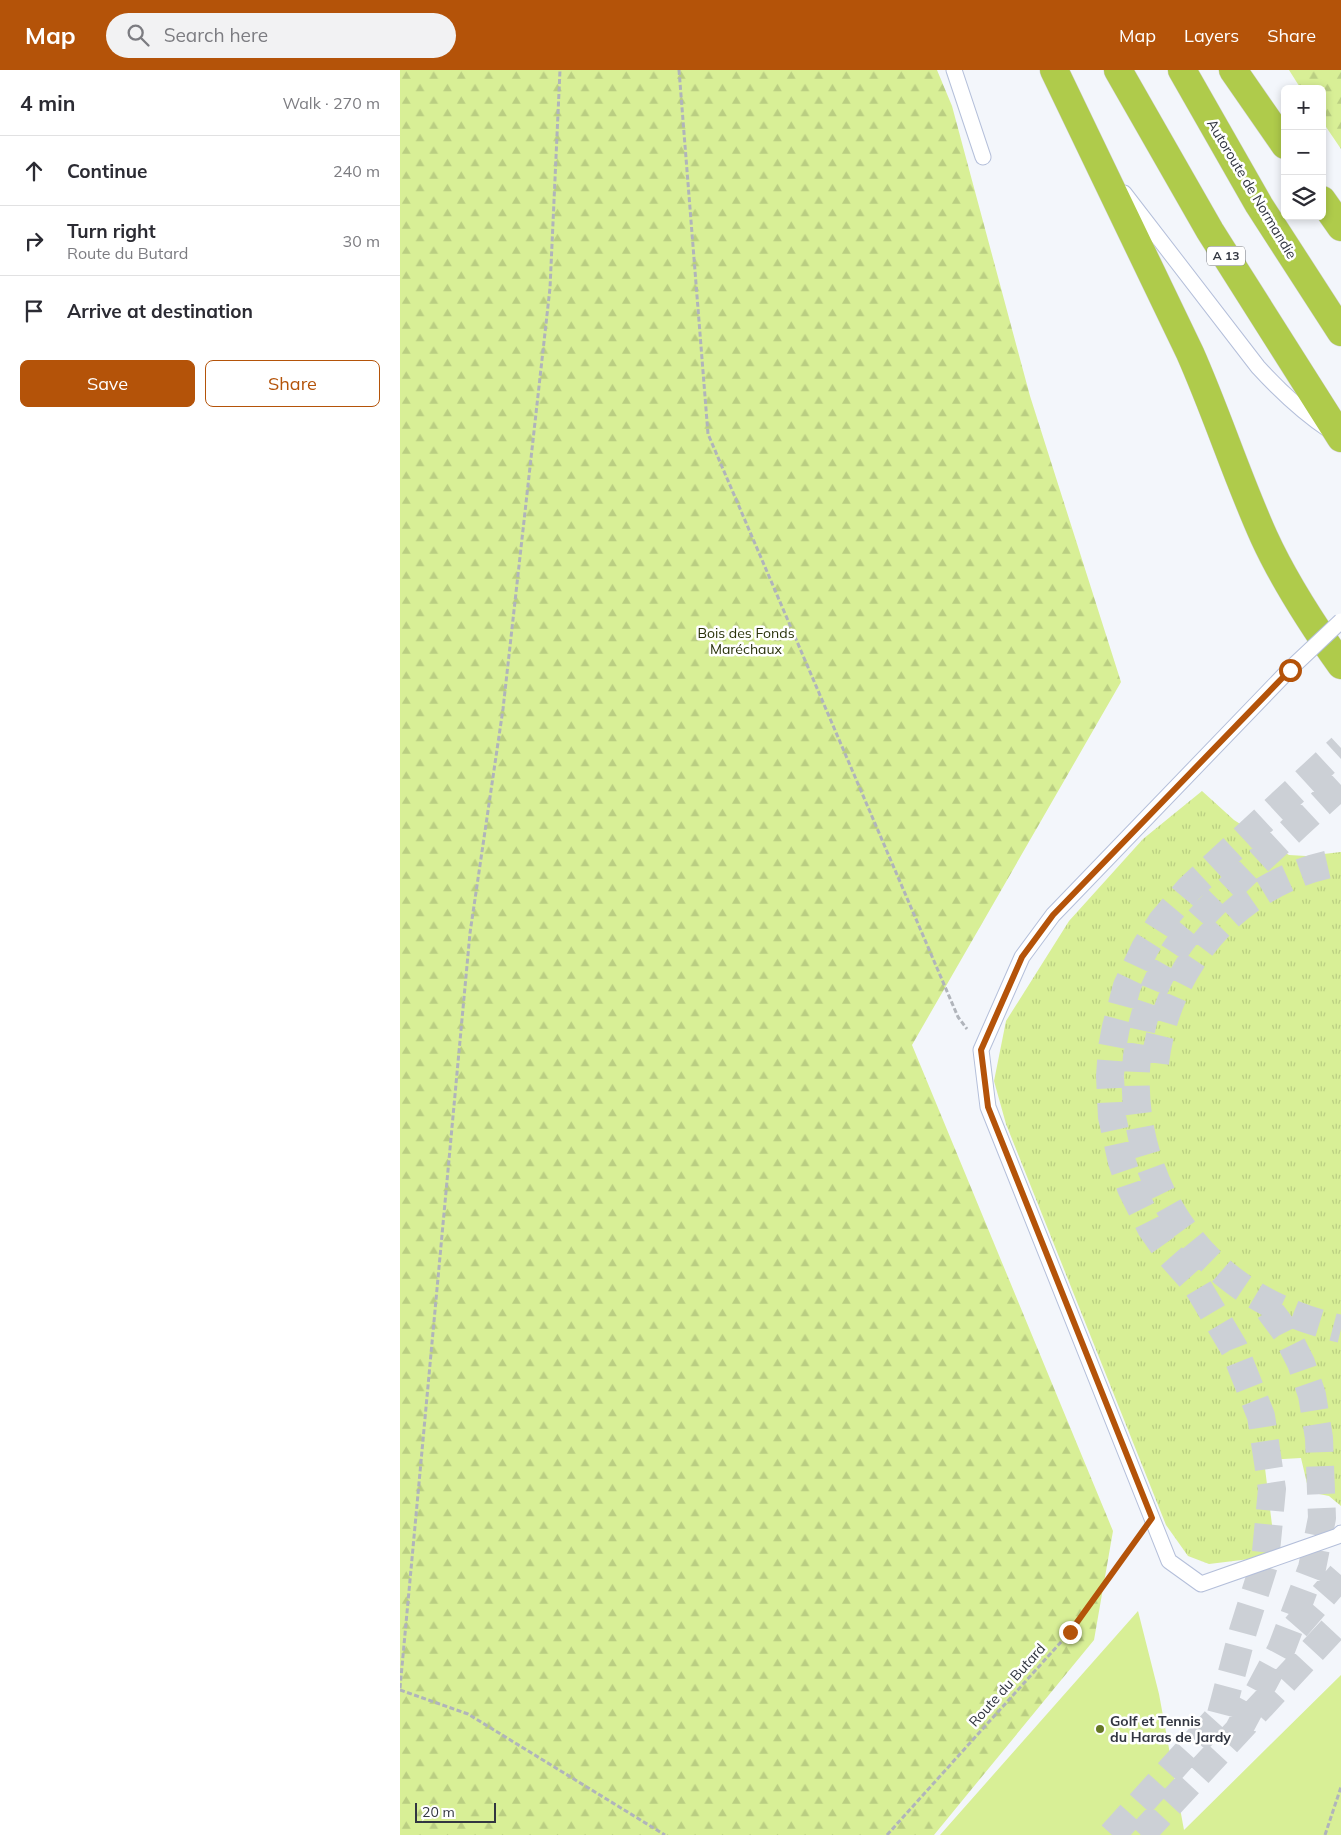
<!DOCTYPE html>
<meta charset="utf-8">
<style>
body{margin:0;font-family:Mulish,sans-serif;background:#f2f2f3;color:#2b2b33}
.controls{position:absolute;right:15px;top:15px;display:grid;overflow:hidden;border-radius:8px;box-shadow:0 2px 8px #0003}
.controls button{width:45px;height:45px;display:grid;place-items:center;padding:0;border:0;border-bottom:1px solid #e1e1e2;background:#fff;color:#2b2b33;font:25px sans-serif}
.scale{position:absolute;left:15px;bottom:12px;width:81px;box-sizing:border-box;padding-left:5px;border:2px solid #323641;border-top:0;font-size:14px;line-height:18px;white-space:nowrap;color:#323641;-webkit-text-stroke:4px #fff;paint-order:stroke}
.stop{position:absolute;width:15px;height:15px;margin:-11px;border:4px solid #b45309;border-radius:50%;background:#fff}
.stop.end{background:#b45309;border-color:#fff;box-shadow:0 1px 5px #0008}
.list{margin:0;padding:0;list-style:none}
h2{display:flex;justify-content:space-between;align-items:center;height:65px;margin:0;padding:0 20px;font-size:21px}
h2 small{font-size:16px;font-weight:400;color:#7c7c81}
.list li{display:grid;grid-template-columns:32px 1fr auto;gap:15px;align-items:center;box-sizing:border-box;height:70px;padding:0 20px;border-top:1px solid #e1e1e2}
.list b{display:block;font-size:19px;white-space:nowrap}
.list p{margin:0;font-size:16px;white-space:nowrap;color:#7c7c81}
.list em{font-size:16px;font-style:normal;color:#7c7c81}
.actions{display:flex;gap:10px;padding:15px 20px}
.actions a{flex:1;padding:11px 0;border:1px solid #b45309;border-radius:8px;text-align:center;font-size:18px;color:#b45309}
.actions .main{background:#b45309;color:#fff}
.icon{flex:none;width:28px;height:28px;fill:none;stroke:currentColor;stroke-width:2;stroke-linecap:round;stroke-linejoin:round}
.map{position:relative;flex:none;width:941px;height:1765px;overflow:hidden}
header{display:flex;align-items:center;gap:30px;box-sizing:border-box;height:70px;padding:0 25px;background:#b45309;color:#fff}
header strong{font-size:24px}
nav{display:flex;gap:28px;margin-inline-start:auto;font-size:18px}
.search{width:350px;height:45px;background:#f2f2f3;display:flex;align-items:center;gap:12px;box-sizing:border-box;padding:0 18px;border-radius:28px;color:#7c7c81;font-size:19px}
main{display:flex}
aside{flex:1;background:#fff}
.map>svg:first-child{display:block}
.grass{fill:url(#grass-tufts)}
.forest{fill:url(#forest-firs)}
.garden{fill:#d8ef96}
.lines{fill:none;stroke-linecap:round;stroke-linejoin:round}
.highway-tunnel{stroke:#ccd0d6;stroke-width:28;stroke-dasharray:28 14;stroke-linecap:butt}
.lane-casing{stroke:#b4bfda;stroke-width:17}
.highway-casing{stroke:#d2d3d5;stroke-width:29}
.path{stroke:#b0b4bb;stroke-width:3;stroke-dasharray:5 2.5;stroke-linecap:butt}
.lane{stroke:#fff;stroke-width:15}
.highway{stroke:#afcb4b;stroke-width:28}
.lane-bridge-casing{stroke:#b4bfda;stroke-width:17;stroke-linecap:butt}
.lane-bridge{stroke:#fff;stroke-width:15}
.route{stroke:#b45309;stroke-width:6}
.poi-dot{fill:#657725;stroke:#fff;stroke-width:2}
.labels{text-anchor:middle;stroke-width:5;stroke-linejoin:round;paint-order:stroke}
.shield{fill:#fff;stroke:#70727a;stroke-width:1}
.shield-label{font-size:12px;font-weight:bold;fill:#323641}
.street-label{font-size:14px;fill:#323641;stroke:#fff}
.park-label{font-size:14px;fill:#29320a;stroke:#fff}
.poi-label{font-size:14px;font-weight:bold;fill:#323641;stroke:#fff;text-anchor:start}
</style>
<header>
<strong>Map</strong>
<div class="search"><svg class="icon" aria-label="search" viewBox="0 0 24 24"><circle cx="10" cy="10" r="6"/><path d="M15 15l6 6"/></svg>Search here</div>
<nav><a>Map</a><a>Layers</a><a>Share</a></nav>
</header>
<main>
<aside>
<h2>4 min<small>Walk · 270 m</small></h2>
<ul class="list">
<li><svg class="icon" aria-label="ahead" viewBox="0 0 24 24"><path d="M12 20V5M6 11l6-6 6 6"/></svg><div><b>Continue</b></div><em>240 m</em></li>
<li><svg class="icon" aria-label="right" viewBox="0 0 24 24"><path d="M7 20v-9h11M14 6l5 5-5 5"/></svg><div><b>Turn right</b><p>Route du Butard</p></div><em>30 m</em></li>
<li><svg class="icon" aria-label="arrive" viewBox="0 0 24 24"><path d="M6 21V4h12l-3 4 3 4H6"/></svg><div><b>Arrive at destination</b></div></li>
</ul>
<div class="actions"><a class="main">Save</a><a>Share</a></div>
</aside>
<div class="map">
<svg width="941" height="1765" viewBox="0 0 941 1765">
<defs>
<pattern id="grass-tufts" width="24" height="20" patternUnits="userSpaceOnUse" patternTransform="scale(1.25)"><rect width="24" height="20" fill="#d8ef96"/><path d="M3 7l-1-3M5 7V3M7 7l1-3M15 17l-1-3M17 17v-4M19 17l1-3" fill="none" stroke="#bace82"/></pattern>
<pattern id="forest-firs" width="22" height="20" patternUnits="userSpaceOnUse" patternTransform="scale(1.25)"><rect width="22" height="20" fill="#d8ef96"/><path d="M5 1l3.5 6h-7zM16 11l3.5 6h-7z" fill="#bace82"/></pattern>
</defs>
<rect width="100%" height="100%" fill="#f3f6fb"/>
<!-- grass -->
<path class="grass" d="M802 721 834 750 889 785 906 786 941 782V1436L929 1426 909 1422 901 1388 864 1390 873 1463 871 1480 858 1488 809 1494 788 1486 766 1455 606 1054 594 1011 606 951 669 851 743 769Z"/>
<!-- forest -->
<path class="forest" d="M0 0H537L552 36 630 326 721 612 512 975 713 1461 694 1570 534 1765H0Z
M889 0H941V79L922 51V19H901Z"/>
<!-- garden -->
<path class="garden" d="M738 1541 759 1624 784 1760 941 1605V1765H540Z"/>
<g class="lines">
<!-- highway-tunnel -->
<path class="highway-tunnel" d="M941 715C911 742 882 770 852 797 821 827 789 855 767 893 708 995 735 1130 826 1205 859 1232 899 1249 941 1259
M755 993C767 893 839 809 941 792
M896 1557 941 1505
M821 1644 843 1561 865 1492 872 1419 861 1346 834 1278 796 1214 770 1185 751 1158 731 1118 722 1092 712 1047 710 1006 712 978 716 957 727 916 745 878 762 851 789 819 941 678
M839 1659 881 1580 912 1498 922 1448 919 1368 912 1325 901 1293 885 1261 864 1233
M712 1765 833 1631
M741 1765 941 1550"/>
<defs>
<path id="lane" d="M554 0 583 87
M724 123 858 297C880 321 902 342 929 360
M889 600 653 845 622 887 581 980 588 1037 769 1491 801 1514 938 1466 941 1463"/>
<path id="highway" d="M654 0 790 283C817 344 837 407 864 467 885 513 912 554 941 595
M718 0 810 161 941 368
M782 0 859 135 941 262
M833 0 885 75
M922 130 941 157"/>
</defs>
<!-- lane casing -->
<use href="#lane" class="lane-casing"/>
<!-- highway casing -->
<use href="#highway" class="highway-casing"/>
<!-- path -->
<path class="path" d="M279 0 308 364 558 947 567 959
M0 1618 70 863 103 639 150 218 160 0
M0 1620 68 1644 265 1765
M487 1765 670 1562 737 1469
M925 1765 941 1717"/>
<!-- lane -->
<use href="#lane" class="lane"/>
<!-- highway -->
<use href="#highway" class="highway"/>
<defs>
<path id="lane-bridge" d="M889 600 941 551"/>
</defs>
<!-- lane-bridge casing -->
<use href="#lane-bridge" class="lane-bridge-casing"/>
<!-- lane-bridge -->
<use href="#lane-bridge" class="lane-bridge"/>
</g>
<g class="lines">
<!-- route -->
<path class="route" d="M670 1562 752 1448 588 1037 581 980 622 887 653 845 890 600"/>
</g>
<!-- markers -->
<circle class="poi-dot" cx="700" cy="1659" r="5"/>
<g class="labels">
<!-- shield labels -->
<rect class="shield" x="807" y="176.5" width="38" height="19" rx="4"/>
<g class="shield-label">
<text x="826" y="190">A 13</text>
</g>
<!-- street labels -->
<g class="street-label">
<text transform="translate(852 119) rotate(59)" y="5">Autoroute de Normandie</text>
<text transform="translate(607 1615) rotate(-48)" y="5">Route du Butard</text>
</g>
<!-- park labels -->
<g class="park-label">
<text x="346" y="568">Bois des Fonds<tspan x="346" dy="16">Maréchaux</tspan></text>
</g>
<!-- poi labels -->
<g class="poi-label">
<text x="710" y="1656">Golf et Tennis<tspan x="710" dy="16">du Haras de Jardy</tspan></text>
</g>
</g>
</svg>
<div class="controls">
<button>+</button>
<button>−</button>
<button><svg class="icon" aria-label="layers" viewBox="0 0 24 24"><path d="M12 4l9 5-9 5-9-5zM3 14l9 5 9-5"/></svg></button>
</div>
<div class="scale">20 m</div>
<div class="stop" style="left:890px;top:600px"></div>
<div class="stop end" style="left:670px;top:1562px"></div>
</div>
</main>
